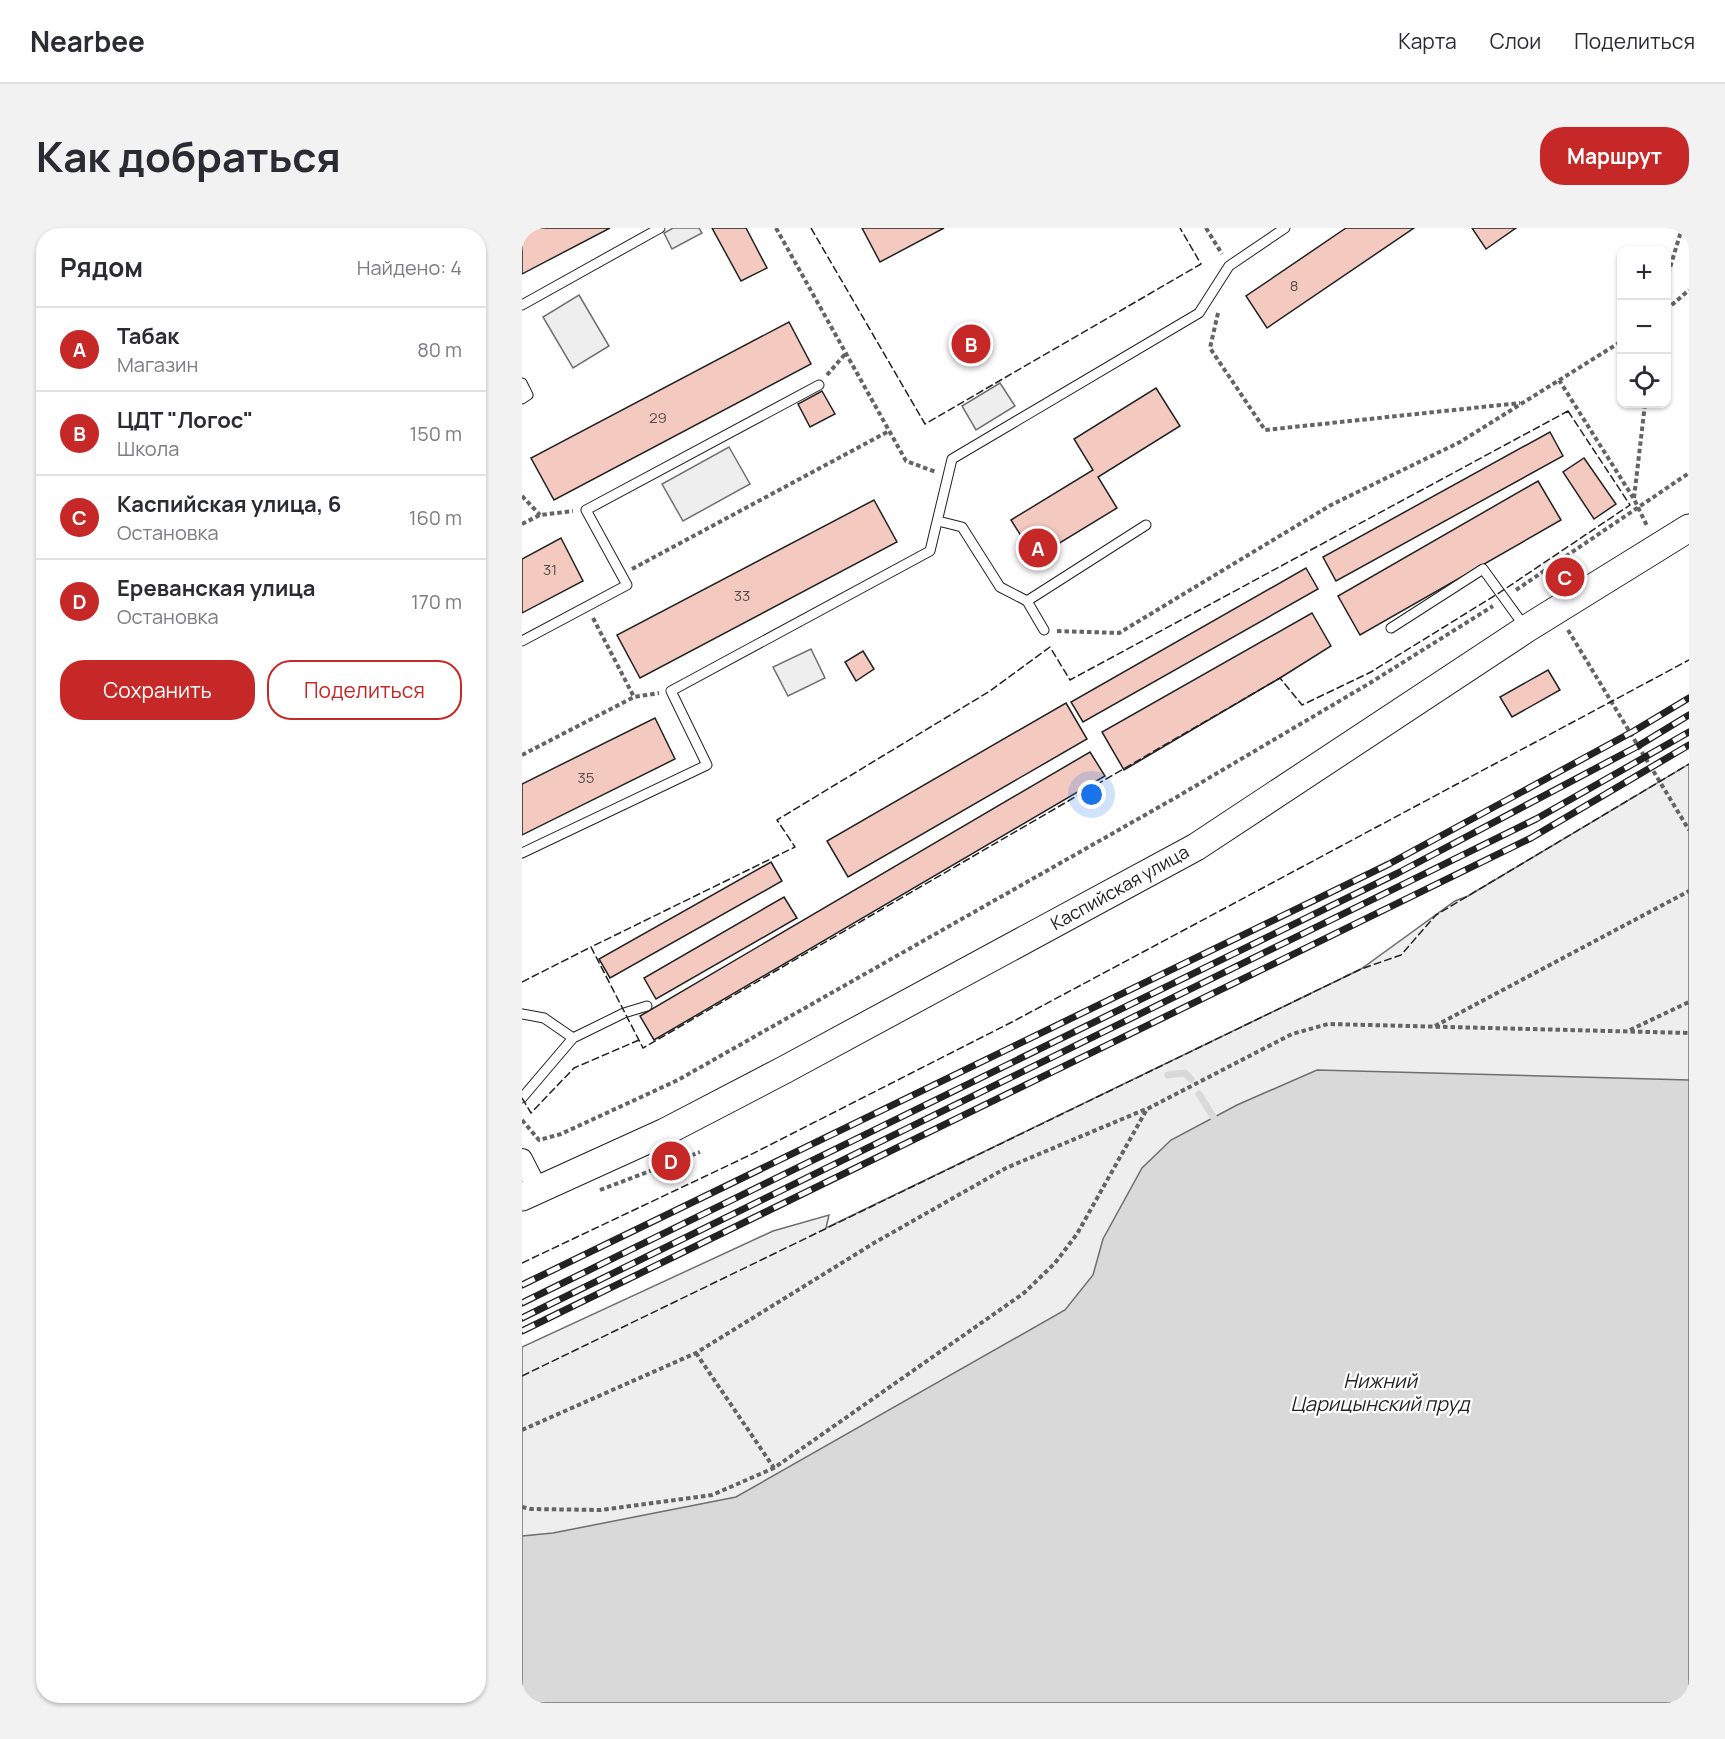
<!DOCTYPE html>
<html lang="ru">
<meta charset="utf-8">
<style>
body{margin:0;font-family:Manrope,sans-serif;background:#f2f2f3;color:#2b2b33}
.controls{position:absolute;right:18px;top:18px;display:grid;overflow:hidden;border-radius:12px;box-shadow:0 2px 4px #0004}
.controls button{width:54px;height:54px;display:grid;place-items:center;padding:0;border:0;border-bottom:2px solid #e1e1e2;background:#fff;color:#2b2b33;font:30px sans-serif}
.you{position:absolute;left:570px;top:567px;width:21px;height:21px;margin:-15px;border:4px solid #fff;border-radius:50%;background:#1a73e8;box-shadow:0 0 0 9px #1a73e833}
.badge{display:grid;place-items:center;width:39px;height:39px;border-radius:50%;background:#c62828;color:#fff;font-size:20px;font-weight:700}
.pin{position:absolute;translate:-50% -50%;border:3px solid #fff;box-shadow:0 2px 6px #0006}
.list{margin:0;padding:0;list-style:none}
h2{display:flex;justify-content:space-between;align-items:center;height:78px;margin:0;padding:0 24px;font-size:26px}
h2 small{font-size:20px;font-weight:400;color:#7c7c81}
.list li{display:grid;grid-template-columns:39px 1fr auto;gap:18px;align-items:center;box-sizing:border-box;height:84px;padding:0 24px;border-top:2px solid #e1e1e2}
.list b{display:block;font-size:22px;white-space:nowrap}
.list p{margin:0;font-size:20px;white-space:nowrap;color:#7c7c81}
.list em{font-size:20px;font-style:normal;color:#7c7c81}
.actions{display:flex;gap:12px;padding:18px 24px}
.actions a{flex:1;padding:14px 0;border:2px solid #c62828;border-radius:24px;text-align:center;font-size:21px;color:#c62828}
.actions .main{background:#c62828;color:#fff}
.icon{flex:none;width:33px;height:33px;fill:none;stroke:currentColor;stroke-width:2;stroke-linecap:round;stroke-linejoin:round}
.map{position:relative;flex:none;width:1167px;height:1475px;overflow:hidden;border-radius:24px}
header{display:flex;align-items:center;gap:36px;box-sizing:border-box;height:84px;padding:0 30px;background:#fff;border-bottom:2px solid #e1e1e2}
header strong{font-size:28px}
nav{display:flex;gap:33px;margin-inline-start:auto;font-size:21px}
.intro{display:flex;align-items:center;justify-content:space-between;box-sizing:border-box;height:144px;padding:0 36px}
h1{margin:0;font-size:42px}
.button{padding:15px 27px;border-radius:24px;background:#c62828;color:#fff;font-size:21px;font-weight:700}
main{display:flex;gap:36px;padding:0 36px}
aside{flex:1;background:#fff;border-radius:24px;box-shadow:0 2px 4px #0004}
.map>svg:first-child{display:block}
.green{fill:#eee;stroke:#6f6f6f;stroke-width:1.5}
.parking{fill:#ededed;stroke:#6f6f6f;stroke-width:1.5}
.water{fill:#d9d9d9;stroke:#6f6f6f;stroke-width:1.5}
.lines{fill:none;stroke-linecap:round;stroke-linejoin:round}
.stream{stroke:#d9d9d9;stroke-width:7}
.building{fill:#f3c9c0;stroke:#222;stroke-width:1.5}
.lane-casing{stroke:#222;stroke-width:11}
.street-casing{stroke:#222;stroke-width:22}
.secondary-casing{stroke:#222;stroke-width:29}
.path{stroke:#646464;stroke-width:4;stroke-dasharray:4.5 3;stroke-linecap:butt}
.lane{stroke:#fff;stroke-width:9}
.street{stroke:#fff;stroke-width:20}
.secondary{stroke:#fff;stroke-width:27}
.rail-casing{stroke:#222;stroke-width:7}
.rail{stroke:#fff;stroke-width:4.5;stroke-dasharray:14;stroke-linecap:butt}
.fence{stroke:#222;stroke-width:1.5;stroke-dasharray:8 3;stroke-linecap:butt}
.labels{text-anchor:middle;stroke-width:4.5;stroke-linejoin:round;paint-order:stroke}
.number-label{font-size:15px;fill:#564c4a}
.street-label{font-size:18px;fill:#222;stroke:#fff}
.water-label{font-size:20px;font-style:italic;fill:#222;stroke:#fff}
</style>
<header>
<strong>Nearbee</strong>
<nav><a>Карта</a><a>Слои</a><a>Поделиться</a></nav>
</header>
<div class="intro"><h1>Как добраться</h1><a class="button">Маршрут</a></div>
<main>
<aside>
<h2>Рядом<small>Найдено: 4</small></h2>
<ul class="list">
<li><span class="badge">A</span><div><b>Табак</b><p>Магазин</p></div><em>80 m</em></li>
<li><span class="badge">B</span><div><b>ЦДТ &quot;Логос&quot;</b><p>Школа</p></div><em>150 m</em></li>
<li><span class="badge">C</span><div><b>Каспийская улица, 6</b><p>Остановка</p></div><em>160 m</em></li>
<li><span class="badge">D</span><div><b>Ереванская улица</b><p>Остановка</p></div><em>170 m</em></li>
</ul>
<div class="actions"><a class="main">Сохранить</a><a>Поделиться</a></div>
</aside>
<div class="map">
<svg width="1167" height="1475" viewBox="0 0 1167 1475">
<rect width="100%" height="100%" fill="#fff"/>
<!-- green -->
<path class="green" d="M57 67 87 118 51 140 21 89Z
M478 155 493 178 454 202 440 178Z
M207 219 228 256 161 293 140 256Z
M289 421 303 450 266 468 251 439Z
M1167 536V1475H0V1119L251 1003 307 987 304 1000 839 741 933 673 946 668Z"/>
<!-- parking -->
<path class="parking" d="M151 0H177L180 5 150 21 142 5Z"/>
<!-- water -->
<path class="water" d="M795 842 1167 852V1475H0V1308L31 1305 214 1269 543 1082 571 1047 581 1011 620 940 649 912 715 877Z"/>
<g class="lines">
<!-- stream -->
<path class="stream" d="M646 847 663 845 669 851
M677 866 695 895"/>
</g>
<!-- building -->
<path class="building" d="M0 0H88L0 46Z
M190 0H224L245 40 219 53Z
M340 0H422L358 34Z
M824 0H892L745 100 724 68Z
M950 0H994L964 21Z
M267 94 289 136 32 272 9 230Z
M634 160 658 198 576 249 595 280 513 330 489 292 571 242 552 211Z
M300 163 313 186 288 199 276 176Z
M1028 204 1041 228 814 353 801 329Z
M1062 230 1094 276 1072 291 1041 244Z
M1016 253 1039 292 838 407 816 368Z
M352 272 375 314 118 450 95 407Z
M39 310 61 353 0 385V331Z
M784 340 796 361 561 494 549 474Z
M790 385 809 418 758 450 602 542 580 504Z
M341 423 352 441 334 453 323 434Z
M1026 442 1038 462 990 489 978 469Z
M544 475 565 511 326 649 305 613Z
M133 490 153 531 0 607V556Z
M568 524 583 548 132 812 118 788Z
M249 634 260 653 88 750 77 731Z
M262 669 275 690 134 771 122 750Z"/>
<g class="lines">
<defs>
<path id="lane" d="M0 77 138 0
M0 155 6 167 0 171
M416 293 440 299 478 359 505 373 522 402
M505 373 624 297
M869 400 961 341 1003 399
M0 413 105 357 64 282 297 157
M0 625 185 537 149 463 408 323 430 231 677 85 707 38 763 0
M0 786 22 790 51 810 0 870
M51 810 102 785 125 778"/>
<path id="street" d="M0 931 16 962"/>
<path id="secondary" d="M0 969 143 904 262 842 674 619 1004 401 1167 300"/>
</defs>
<!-- lane casing -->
<use href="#lane" class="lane-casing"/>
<!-- street casing -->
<use href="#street" class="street-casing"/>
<!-- secondary casing -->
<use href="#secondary" class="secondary-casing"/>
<!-- path -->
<path class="path" d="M254 0 384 233 414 244
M684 0 700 26
M1144 53 1160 0
M1144 82 1167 62
M696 85 688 120 743 202 998 175
M305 147 324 125
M1037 152 1112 271 1125 298
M0 268 18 287
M1112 270 1123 176
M0 296 18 287 51 283
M110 341 367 203
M994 362 1167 245
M71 390 112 469
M1046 402 1167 602
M535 403 597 405 809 277 938 214 1100 113
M0 527 112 469 137 465
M913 798 1167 663
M1108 802 1167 774
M0 892 17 912 39 906 156 852 653 570 848 455 971 378
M78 962 178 924
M174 1125 252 1240
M0 1202 174 1125 352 1015 484 940 624 881
M0 1279 9 1281 79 1282 190 1267 252 1240 502 1065 533 1035 555 1006 625 881 770 806 806 796 1167 805"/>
<!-- lane -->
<use href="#lane" class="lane"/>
<!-- street -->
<use href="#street" class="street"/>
<!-- secondary -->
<use href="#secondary" class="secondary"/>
<defs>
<path id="rail" d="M0 1057 867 636 1112 503 1167 470
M0 1075 876 645 1116 518 1167 487
M0 1090 1014 591 1167 504
M0 1103 1009 610 1167 517"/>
</defs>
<!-- rail casing -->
<use href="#rail" class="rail-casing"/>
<!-- rail -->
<use href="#rail" class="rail"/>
<!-- fence -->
<path class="fence" d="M289 0 403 196 679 36 658 0
M1046 183 1108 277 977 365 849 444 780 477 758 450 121 820 69 719 273 619 255 592 468 463 528 419 548 452Z
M0 754 69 719
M0 870 9 885 52 840 117 812
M0 1035 226 928 490 794 1167 432
M0 1148 839 741 879 727 914 687 1167 536"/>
</g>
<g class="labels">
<!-- number labels -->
<g class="number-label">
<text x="772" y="63">8</text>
<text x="136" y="195">29</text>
<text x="28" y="347">31</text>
<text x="220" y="373">33</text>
<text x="64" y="555">35</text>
</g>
<!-- street labels -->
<g class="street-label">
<text transform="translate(598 660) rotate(-29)" y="6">Каспийская улица</text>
</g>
<!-- water labels -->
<g class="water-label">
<text x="858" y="1160">Нижний<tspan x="858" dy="23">Царицынский пруд</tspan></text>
</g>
</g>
</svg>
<div class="controls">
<button>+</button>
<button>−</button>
<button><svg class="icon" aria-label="locate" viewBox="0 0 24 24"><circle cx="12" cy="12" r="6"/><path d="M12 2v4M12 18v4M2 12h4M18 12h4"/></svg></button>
</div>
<div class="you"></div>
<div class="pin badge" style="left:516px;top:320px">A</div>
<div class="pin badge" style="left:449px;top:116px">B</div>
<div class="pin badge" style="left:1043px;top:349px">C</div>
<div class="pin badge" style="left:149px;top:933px">D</div>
</div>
</main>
